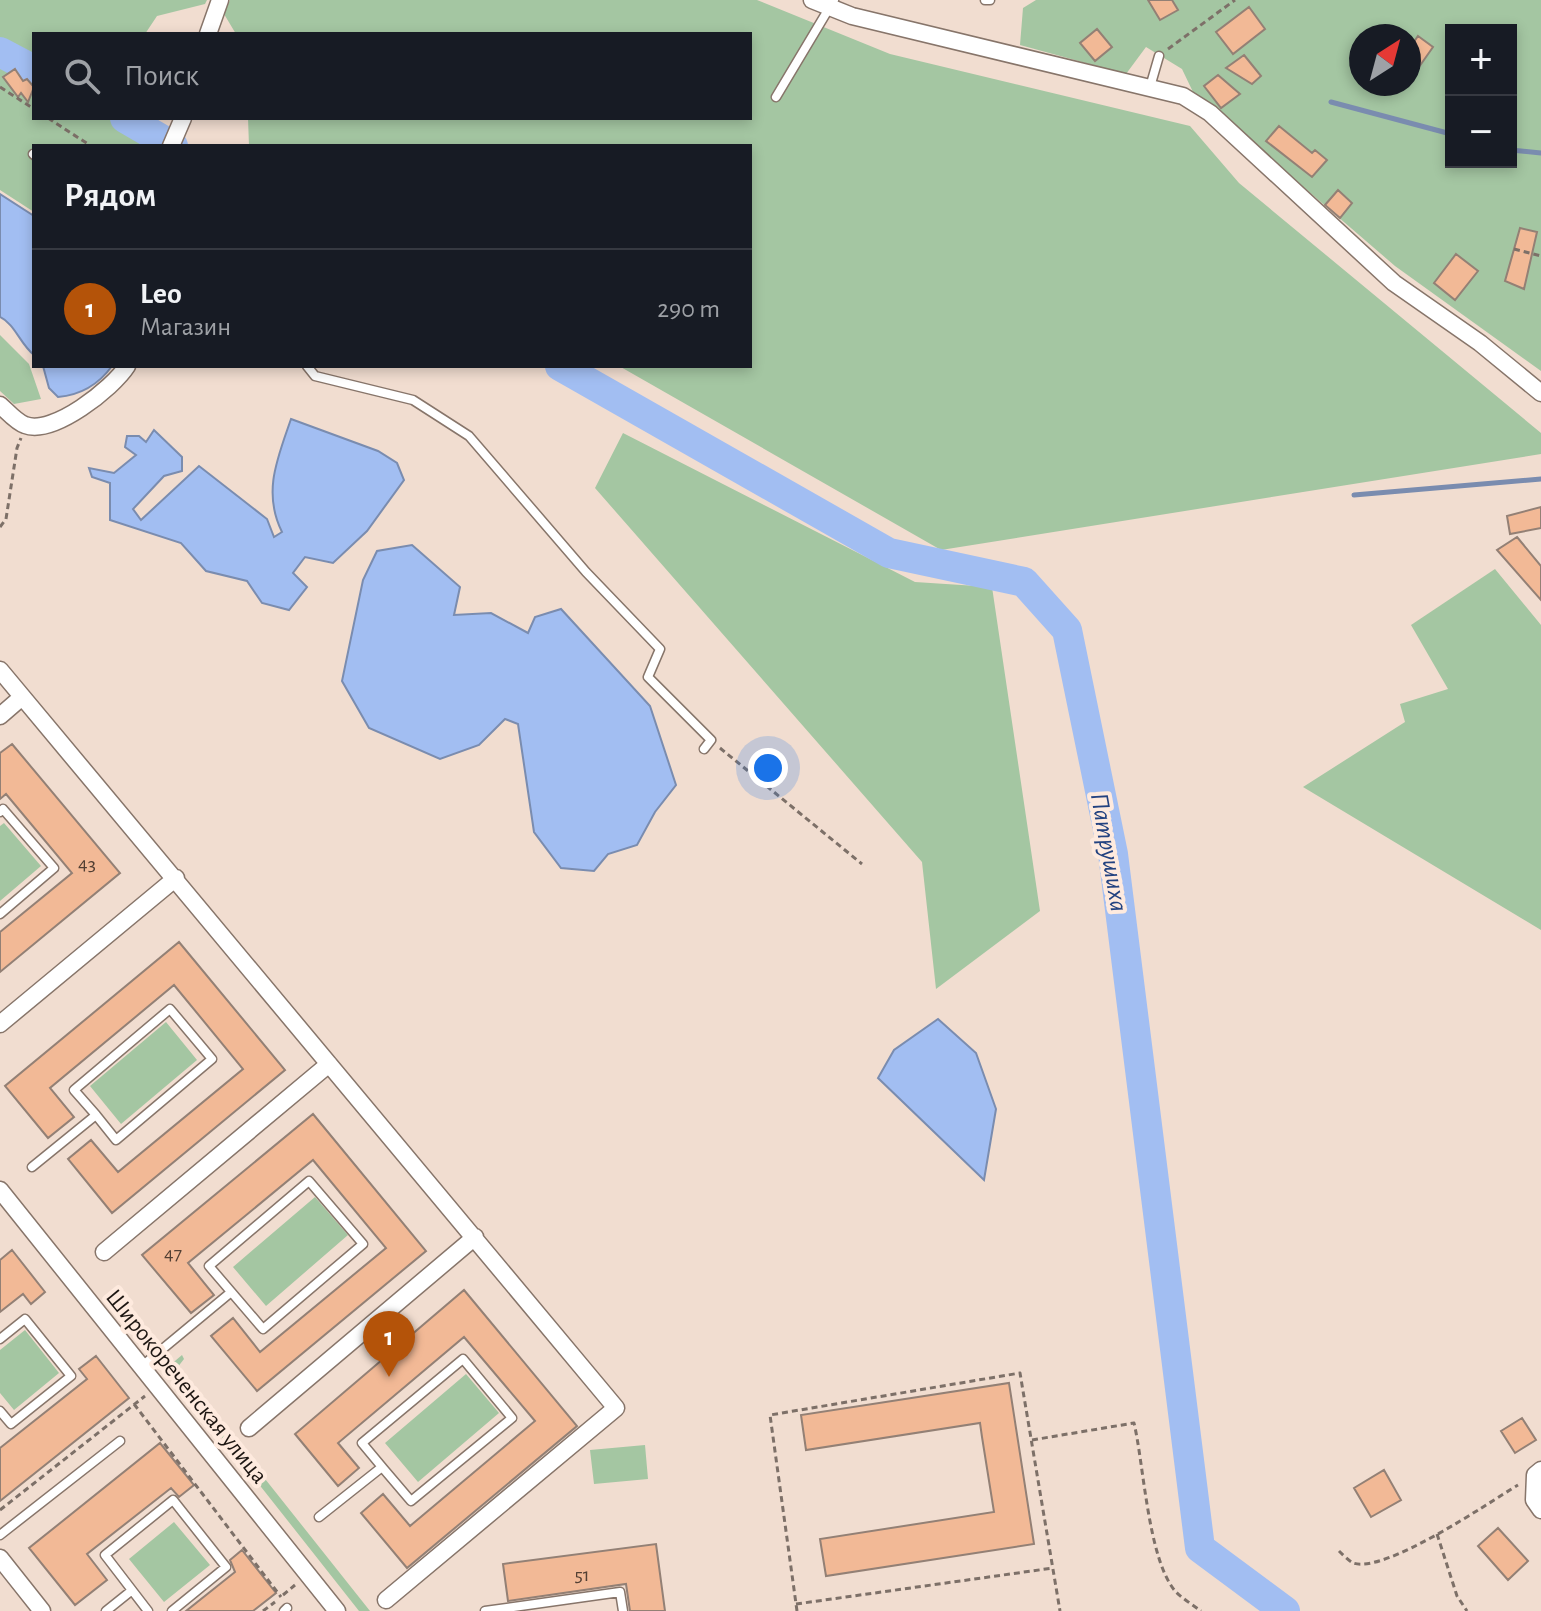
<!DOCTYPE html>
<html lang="ru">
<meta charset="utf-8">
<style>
body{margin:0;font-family:"Alegreya Sans",sans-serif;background:#20242c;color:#f1f3f6}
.controls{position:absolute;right:24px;top:24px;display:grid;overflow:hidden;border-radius:0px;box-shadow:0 4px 12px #0003}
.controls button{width:72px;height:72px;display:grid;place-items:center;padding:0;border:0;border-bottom:2px solid #363941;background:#171b24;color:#f1f3f6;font:40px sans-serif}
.compass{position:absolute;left:1349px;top:24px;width:72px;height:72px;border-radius:50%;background:#171b24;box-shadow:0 4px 12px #0003;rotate:36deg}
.you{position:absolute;left:768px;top:768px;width:28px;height:28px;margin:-20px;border:6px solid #fff;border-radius:50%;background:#1a73e8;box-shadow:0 0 0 12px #1a73e833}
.badge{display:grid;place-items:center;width:52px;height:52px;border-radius:50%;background:#b45309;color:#fff;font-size:26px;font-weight:700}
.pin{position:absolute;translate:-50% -66px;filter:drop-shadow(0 2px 4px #0008)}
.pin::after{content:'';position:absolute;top:42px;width:28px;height:24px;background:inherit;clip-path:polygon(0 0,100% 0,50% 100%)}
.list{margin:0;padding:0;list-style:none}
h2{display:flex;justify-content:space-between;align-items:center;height:104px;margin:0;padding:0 32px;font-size:34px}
h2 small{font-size:26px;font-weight:400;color:#9ea1a6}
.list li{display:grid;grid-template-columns:52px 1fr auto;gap:24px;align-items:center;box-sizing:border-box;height:120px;padding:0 32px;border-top:2px solid #363941}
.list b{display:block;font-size:30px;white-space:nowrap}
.list p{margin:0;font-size:26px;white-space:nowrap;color:#9ea1a6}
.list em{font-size:26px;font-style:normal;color:#9ea1a6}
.icon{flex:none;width:44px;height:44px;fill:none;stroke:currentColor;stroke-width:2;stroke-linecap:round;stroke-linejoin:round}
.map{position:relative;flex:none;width:1541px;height:1611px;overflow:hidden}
.search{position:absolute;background:#171b24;box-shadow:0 4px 12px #0003;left:32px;top:32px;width:720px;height:88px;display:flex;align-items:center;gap:20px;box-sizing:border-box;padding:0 28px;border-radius:0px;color:#9ea1a6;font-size:30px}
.panel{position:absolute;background:#171b24;box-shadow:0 4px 12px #0003;left:32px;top:144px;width:720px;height:224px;border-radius:0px}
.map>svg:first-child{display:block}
.green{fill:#a4c6a2;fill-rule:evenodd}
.water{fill:#a2bef2;stroke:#7a8caf;stroke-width:2}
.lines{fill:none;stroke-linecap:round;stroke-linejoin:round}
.stream{stroke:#7a8caf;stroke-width:5}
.river{stroke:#a2bef2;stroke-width:30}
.building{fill:#f2b996;stroke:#938075;stroke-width:2}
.lane-casing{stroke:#87756a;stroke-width:11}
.street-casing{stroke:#87756a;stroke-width:19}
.path{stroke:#7d7068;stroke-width:3;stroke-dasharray:6 4;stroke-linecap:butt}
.lane{stroke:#fff;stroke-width:8}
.street{stroke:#fff;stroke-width:16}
.labels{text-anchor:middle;stroke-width:8;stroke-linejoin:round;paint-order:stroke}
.number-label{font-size:20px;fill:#523f33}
.street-label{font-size:24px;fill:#1d1612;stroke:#feeade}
.water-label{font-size:26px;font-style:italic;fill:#234280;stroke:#feeade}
</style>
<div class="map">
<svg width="1541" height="1611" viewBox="0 0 1541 1611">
<rect width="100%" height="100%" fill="#f1ddd0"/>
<!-- green -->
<path class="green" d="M0 0H207L205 4 157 16 145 34H34V118H136L141 146H34V212L0 190Z
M230 0H757L890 54 1190 126 1239 183 1541 433V454L941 550 619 366H750V146H249L248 118H750V34H236L224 14Z
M1036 0H1541V371L1395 266 1193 92 1182 69 1146 47 1126 74 1020 45 1023 8ZM1451 30H1511V162H1451ZM1361 36H1409V84H1361Z
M0 335 29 364 41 399 14 404 0 391Z
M623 433 915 582 992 587 1040 911 936 989 922 862 595 488Z
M1495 569 1541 625V930L1303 787 1405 722 1400 704 1448 689 1411 625Z
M4 823 41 866 0 901V826Z
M166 1022 197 1060 121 1124 90 1086Z
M315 1197 348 1235 266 1306 233 1267Z
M25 1330 59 1373 14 1410 0 1393V1350Z
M182 1355 184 1359 177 1368 370 1611H359L172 1374 166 1376 162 1372Z
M466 1374 499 1413 418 1482 385 1443Z
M645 1445 648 1479 594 1484 590 1450Z
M174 1522 210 1565 164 1602 129 1559Z"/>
<!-- water -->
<path class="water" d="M0 194 34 216V355C20 344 15 324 0 317Z
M43 366H112C99 384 81 395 58 397L49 388Z
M291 419 378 451 397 463 404 480 367 531 333 563 305 557 293 573 307 587 289 610 262 603 247 581 206 571 181 543 110 520V483L92 477 89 468 114 473 136 455 125 447 127 436H139L146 442 154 430 182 457V471L164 476 133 509 141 520 199 466 267 519 274 537 282 532C262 492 278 457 291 419Z
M412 545 460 587 454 615 491 613 528 633 535 617 561 609 650 706 676 785 655 812 637 845 608 854 594 871 561 868 534 832 518 724 505 719 479 745 440 759 369 728 342 681 363 580 377 551Z
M938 1019 976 1053 996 1109 984 1180 878 1078 894 1050Z"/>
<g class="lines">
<!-- stream -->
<path class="stream" d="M1331 102 1451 134
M1511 150 1541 153
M1354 495 1541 479"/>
<!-- river -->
<path class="river" d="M0 52 34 70
M125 118 173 146
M560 366 889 553 1024 582 1067 630 1113 854 1200 1548 1285 1611"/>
</g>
<!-- building -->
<path class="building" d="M1148 0H1172L1178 10 1160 20Z
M1249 7 1265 29 1233 54 1216 32Z
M1097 29 1112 47 1095 61 1080 43Z
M1418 36 1433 47 1419 67 1409 61V49Z
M1244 55 1261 76 1252 84 1226 68Z
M15 69 23 81 27 79 34 87 28 102 21 93 18 97 3 77Z
M1218 75 1240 94 1221 108 1204 86Z
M1279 126 1312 153 1315 150 1327 160 1312 177 1266 141Z
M1338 190 1352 203 1340 218 1325 205Z
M1520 228 1537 232 1524 289 1505 281Z
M1456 254 1478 271 1455 300 1434 283Z
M1541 507V528L1510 534 1507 516Z
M1517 537 1541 566V600L1497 550Z
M12 744 120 873 0 972V932L72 873 6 794 0 799V753Z
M179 942 285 1070 112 1213 68 1159 91 1140 118 1172 243 1069 174 985 50 1088 74 1117 48 1138 5 1086Z
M313 1114 426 1251 257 1391 211 1336 233 1318 260 1352 386 1248 313 1160 188 1263 214 1295 191 1313 142 1255Z
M12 1250 45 1292 31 1304 23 1294 0 1312V1260Z
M464 1290 577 1426 407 1568 361 1513 383 1494 410 1526 535 1421 464 1337 338 1443 359 1468 338 1486 295 1434Z
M96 1356 129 1398 0 1501V1448L87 1379 79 1369Z
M1009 1383 1034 1544 826 1576 820 1539 994 1512 982 1437 980 1423 806 1450 801 1415Z
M1522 1418 1536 1440 1515 1453 1501 1431Z
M160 1443 194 1485 179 1497 171 1488 87 1554 107 1580 75 1605 29 1548Z
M1384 1470 1401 1500 1371 1517 1354 1488Z
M1498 1528 1528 1561 1508 1580 1478 1546Z
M656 1544 665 1611H630L626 1584 508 1601 503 1564Z
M242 1550 276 1593 253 1611H186L235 1572 230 1560Z"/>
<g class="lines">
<defs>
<path id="lane" d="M985 0H990
M1150 87 1159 56
M776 97 834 0
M33 154 34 155
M307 366 315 376 413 400 469 436 586 572 660 649 648 677 711 740 704 749
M0 812 3 809 54 868 0 914
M32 1167 96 1115 116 1140 212 1059 170 1009 74 1090 96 1115
M309 1181 363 1244 263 1329 209 1266Z
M0 1339 25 1319 71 1376 11 1424 0 1411
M142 1366 230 1293
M319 1517 382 1467 362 1443 463 1359 512 1418 411 1501 382 1467
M0 1535 120 1441
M106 1611 131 1591
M148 1611 105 1555 173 1500 226 1567 172 1611
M284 1611 287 1608
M485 1611 620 1592 623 1611"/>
<path id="street" d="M812 0 852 16 1183 96 1210 113 1394 283 1480 343 1541 393
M208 34 220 0
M171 146 183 118
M0 405C7 411 16 422 25 425 53 436 113 388 127 366
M0 670 616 1408 386 1600
M0 716 22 697
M0 1024 176 878
M0 1190 337 1611
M104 1252 329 1064
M249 1428 475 1237
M1541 1470 1535 1475 1534 1500 1541 1510
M0 1558 42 1611"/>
</defs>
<!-- lane casing -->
<use href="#lane" class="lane-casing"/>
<!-- street casing -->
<use href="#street" class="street-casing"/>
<!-- path -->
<path class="path" d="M1168 49 1235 0
M0 87 34 109
M48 118 91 146
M1514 249 1541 256
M0 527 6 519 17 448 21 438
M720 748 862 864
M134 1404 281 1597
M1032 1440 1134 1423C1144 1465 1148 1561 1176 1592 1183 1599 1193 1605 1201 1611
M0 1510 145 1396
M1437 1534 1457 1596 1467 1611
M1339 1551C1342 1554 1349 1561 1353 1563 1385 1574 1488 1503 1518 1485
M283 1595 295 1585
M796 1604 1053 1568
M263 1611 275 1602
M797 1611 770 1415 1020 1373 1060 1611"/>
<!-- lane -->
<use href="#lane" class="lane"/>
<!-- street -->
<use href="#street" class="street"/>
</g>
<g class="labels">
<!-- number labels -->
<g class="number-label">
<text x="87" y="870">43</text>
<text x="173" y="1260">47</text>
<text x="582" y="1581">51</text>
</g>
<!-- street labels -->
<g class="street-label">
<text transform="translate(187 1386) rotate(51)" y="8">Широкореченская улица</text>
</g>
<!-- water labels -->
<g class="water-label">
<text transform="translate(1110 852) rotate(80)" y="9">Патрушиха</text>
</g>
</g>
</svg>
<div class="controls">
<button>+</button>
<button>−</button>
</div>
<svg class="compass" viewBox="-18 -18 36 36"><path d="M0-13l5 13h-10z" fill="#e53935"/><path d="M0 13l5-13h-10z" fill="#9ea1a6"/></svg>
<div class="you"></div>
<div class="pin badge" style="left:389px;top:1377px">1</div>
<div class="search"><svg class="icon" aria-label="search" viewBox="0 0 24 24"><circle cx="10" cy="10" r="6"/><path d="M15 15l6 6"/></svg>Поиск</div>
<section class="panel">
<h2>Рядом<small></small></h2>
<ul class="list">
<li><span class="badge">1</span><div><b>Leo</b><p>Магазин</p></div><em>290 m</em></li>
</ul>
</section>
</div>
